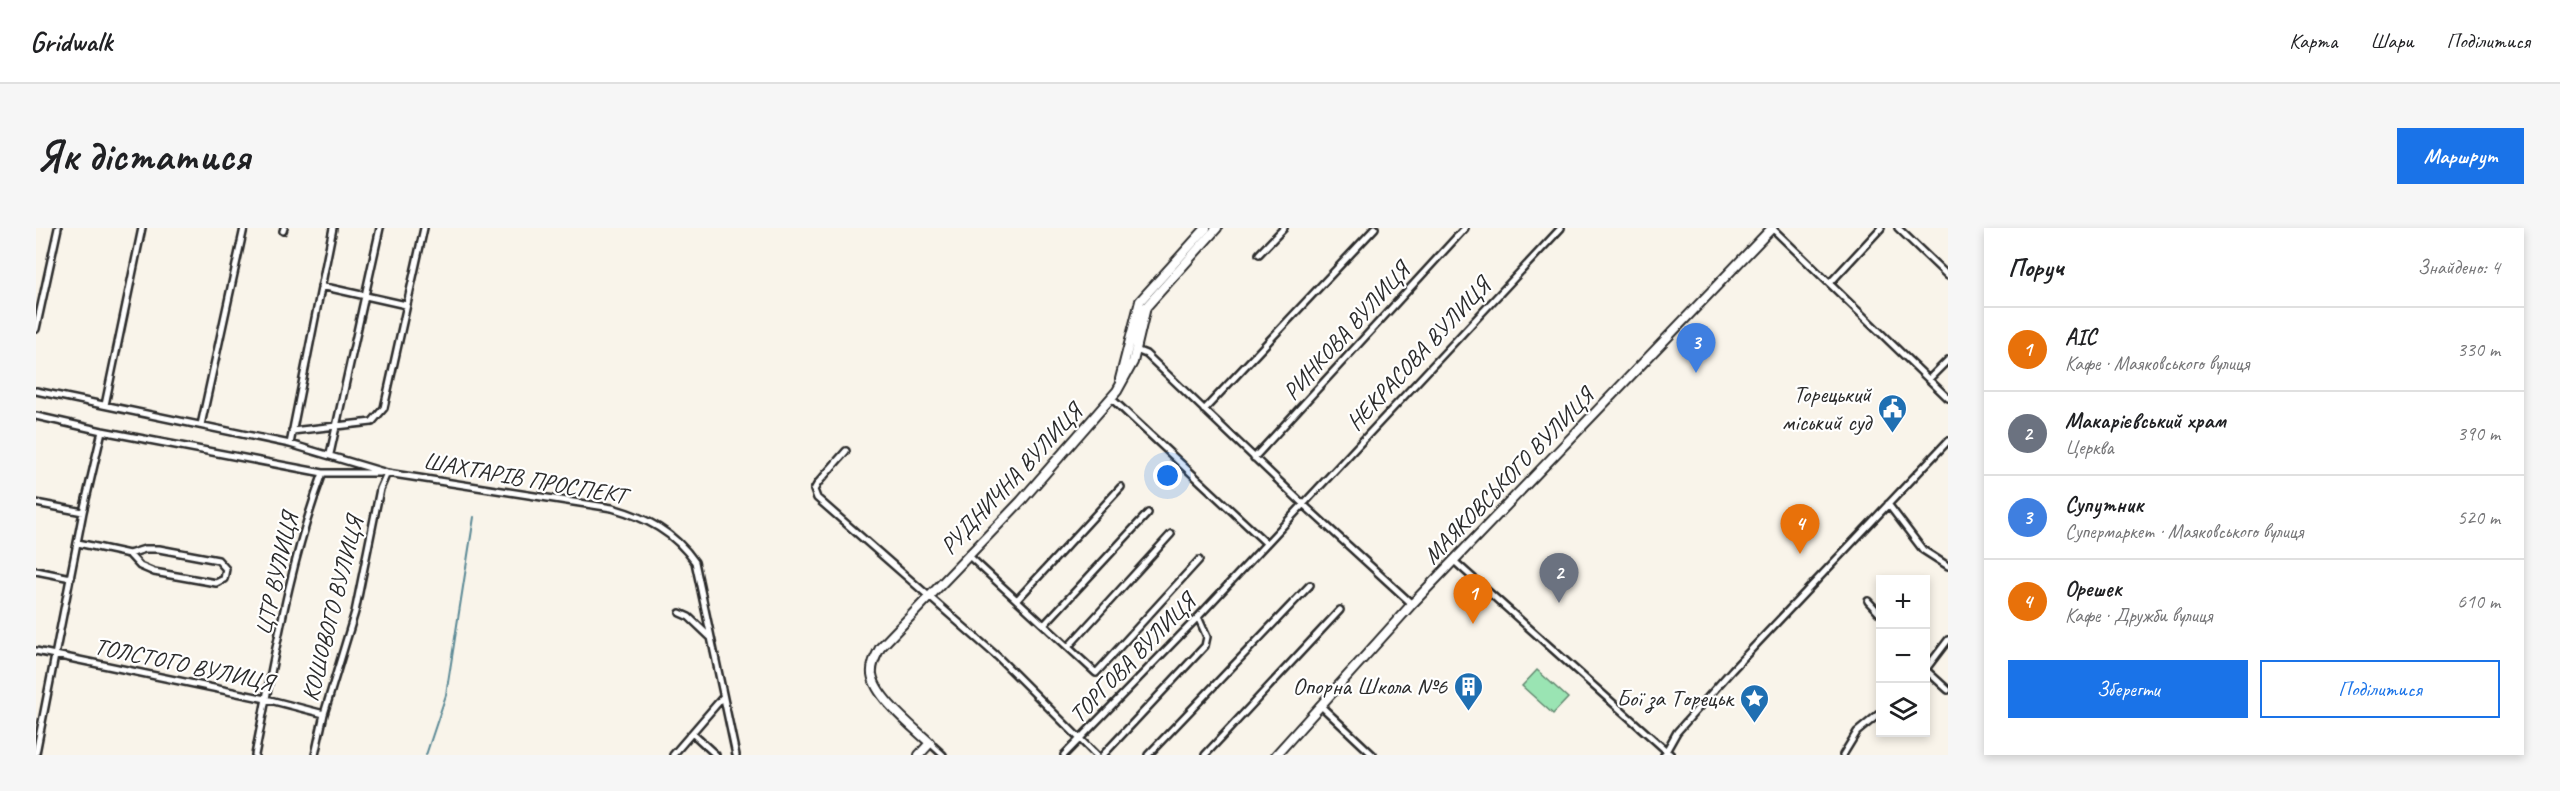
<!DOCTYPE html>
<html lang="uk">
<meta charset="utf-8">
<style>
body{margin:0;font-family:Caveat,sans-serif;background:#f6f6f6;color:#202124}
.controls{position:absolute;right:18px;bottom:18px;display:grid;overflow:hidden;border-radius:0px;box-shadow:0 3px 9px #0003}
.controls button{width:54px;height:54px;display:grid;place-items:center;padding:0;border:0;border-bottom:2px solid #e0e0e0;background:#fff;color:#202124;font:30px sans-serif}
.you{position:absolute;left:1132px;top:248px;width:21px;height:21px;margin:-15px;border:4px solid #fff;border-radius:50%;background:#1a73e8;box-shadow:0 0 0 9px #1a73e833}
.badge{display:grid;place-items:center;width:39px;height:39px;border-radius:50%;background:#1a73e8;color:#fff;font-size:20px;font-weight:700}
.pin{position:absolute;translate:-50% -50px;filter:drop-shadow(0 2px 3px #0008)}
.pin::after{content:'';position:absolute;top:32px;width:21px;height:18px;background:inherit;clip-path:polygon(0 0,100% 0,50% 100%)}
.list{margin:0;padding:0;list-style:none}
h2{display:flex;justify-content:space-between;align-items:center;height:78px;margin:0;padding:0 24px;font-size:26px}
h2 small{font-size:20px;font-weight:400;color:#757577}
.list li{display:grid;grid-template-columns:39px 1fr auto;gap:18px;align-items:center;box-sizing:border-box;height:84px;padding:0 24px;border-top:2px solid #e0e0e0}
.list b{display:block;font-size:22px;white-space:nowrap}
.list p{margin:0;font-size:20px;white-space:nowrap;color:#757577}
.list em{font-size:20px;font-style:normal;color:#757577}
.actions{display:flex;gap:12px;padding:18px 24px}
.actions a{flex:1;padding:14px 0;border:2px solid #1a73e8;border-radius:0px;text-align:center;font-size:21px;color:#1a73e8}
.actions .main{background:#1a73e8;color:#fff}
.icon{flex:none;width:33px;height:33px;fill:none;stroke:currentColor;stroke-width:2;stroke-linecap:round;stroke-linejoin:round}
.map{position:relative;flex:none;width:1912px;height:527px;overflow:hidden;border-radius:0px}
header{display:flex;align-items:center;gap:36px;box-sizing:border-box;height:84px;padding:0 30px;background:#fff;border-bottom:2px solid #e0e0e0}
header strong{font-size:28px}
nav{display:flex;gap:33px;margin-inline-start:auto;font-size:21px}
.intro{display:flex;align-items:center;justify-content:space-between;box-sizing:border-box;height:144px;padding:0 36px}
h1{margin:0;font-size:42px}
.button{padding:15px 27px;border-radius:0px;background:#1a73e8;color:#fff;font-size:21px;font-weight:700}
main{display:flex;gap:36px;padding:0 36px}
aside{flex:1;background:#fff;border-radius:0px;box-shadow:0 3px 9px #0003}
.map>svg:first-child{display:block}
.green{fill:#9ae4b3;stroke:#62886f;stroke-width:1.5}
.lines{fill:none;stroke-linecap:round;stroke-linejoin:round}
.stream{stroke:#5d8a96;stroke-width:2}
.minor-casing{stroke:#2b2b2b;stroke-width:10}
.secondary-casing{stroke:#2b2b2b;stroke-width:12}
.minor{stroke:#fff;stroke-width:5}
.secondary{stroke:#fff;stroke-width:8}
.labels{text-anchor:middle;stroke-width:4.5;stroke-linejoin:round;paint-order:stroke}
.street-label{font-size:24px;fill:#2b2b2b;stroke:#fff}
.poi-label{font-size:24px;fill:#2b2b2b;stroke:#fff;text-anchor:end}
</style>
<header>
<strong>Gridwalk</strong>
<nav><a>Карта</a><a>Шари</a><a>Поділитися</a></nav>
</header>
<div class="intro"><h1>Як дістатися</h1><a class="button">Маршрут</a></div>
<main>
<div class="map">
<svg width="1912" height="527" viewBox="0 0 1912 527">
<rect width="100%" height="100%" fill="#f9f4ea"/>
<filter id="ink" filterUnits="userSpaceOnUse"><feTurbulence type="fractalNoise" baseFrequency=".0167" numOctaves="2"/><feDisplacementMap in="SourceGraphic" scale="12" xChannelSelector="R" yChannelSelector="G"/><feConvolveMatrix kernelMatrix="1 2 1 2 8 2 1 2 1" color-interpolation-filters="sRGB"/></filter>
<g filter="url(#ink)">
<!-- green -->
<path class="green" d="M1501 442 1532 470 1517 486 1486 458Z"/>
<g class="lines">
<!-- stream -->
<path class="stream" d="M390 527 410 467 438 289"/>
<defs>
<path id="minor" d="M1736 0 1912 170
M1862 0 1912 48
M247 3 248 0
M1223 26 1248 0
M1794 55 1845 0
M285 58 370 77
M0 101 22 0
M1100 122 1110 126 1267 276 1376 376
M1893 151 1912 132
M0 163 254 216 351 245 576 280C611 290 638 304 659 334L700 527
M1075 170 1230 315
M69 177 106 0
M1168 182 1339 0
M0 188 66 203 287 245H344
M165 197 208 0
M256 203 336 194 348 180 388 0
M254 216 297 0
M810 223 782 255 778 262 781 270 962 429 1060 527
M294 226 344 0
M1218 230 1429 0
M0 275 47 284
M1852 276 1887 322 1912 338
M42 315 93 326 104 338 118 344 180 355 188 351 190 341 182 332 123 321H109L93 326
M932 327 1060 445 1163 332
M1417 332 1635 527
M0 343 35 350
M981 372 1085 259
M1832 373 1844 386
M644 385 653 389 674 409
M1008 397 1112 285
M1032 419 1135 306
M0 423 230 471 288 486
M1890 441 1912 412
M1890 442 1912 462
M1284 477 1337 527
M656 505 680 527
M894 515 907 527
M0 525 47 284 66 203
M219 527C238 432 253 336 287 245
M279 527 288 486 319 384 344 261 351 245
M637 527 687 469
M1028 527 1162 389 1525 0
M1067 527 1169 418 1171 409 1162 389
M1112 527 1274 357
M1169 527 1304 382
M1628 527 1641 504 1696 442 1912 213
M1807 527 1821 504 1844 485"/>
<path id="secondary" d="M1084 151 1104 73 1170 0
M883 527 894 515C877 499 839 469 836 446 835 436 840 428 844 420L985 273 1081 163 1097 134 1110 79 1181 0
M1240 527 1376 376 1736 0"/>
</defs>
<!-- minor casing -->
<use href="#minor" class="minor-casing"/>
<!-- secondary casing -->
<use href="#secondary" class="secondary-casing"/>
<!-- minor -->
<use href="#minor" class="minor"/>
<!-- secondary -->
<use href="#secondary" class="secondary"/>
</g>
</g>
<!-- icons -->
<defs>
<symbol id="civic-pin" viewBox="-11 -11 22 30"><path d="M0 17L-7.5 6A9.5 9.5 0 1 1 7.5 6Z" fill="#1f6fb2" stroke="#fff"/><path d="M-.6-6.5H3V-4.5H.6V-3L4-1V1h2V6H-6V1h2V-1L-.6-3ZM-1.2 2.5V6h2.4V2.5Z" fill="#fff"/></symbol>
<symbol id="building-pin" viewBox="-11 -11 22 30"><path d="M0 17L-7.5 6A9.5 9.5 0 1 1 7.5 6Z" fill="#1f6fb2" stroke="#fff"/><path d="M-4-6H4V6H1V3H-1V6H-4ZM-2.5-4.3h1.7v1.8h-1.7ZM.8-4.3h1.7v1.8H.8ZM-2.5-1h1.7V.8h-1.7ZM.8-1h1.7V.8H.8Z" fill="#fff"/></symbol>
<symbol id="sight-pin" viewBox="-11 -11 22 30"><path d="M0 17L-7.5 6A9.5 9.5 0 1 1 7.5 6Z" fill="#1f6fb2" stroke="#fff"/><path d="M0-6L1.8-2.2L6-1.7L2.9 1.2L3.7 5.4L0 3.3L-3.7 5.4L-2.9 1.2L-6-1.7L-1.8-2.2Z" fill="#fff"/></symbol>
</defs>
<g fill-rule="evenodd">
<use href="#civic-pin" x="1840" y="164" width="33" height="45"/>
<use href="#building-pin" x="1416" y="442" width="33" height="45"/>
<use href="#sight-pin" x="1702" y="454" width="33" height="45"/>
</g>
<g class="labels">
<!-- street labels -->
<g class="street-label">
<text transform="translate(1310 103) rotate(-48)" y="8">РИНКОВА ВУЛИЦЯ</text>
<text transform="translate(1382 126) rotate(-47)" y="8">НЕКРАСОВА ВУЛИЦЯ</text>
<text transform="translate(1472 248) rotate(-46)" y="8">МАЯКОВСЬКОГО ВУЛИЦЯ</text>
<text transform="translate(489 250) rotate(10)" y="8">ШАХТАРІВ ПРОСПЕКТ</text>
<text transform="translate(975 251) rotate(-47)" y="8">РУДНИЧНА ВУЛИЦЯ</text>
<text transform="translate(240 346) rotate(-77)" y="8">ЦТР ВУЛИЦЯ</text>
<text transform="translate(296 381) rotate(-76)" y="8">КОШОВОГО ВУЛИЦЯ</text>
<text transform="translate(1096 430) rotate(-46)" y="8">ТОРГОВА ВУЛИЦЯ</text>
<text transform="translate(148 436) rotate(12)" y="8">ТОЛСТОГО ВУЛИЦЯ</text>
</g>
<!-- poi labels -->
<g class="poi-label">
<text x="1835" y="174">Торецький<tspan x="1835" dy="28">міський суд</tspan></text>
<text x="1411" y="466">Опорна Школа №6</text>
<text x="1697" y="478">Бої за Торецьк</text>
</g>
</g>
</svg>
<div class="controls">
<button>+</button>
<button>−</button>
<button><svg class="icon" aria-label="layers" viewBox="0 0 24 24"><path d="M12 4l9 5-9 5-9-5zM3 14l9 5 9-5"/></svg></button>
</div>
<div class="you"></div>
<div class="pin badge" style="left:1437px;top:396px;background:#e8710a">1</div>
<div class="pin badge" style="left:1523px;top:375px;background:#6b7280">2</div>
<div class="pin badge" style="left:1660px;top:145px;background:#3f7fe0">3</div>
<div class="pin badge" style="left:1764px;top:326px;background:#e8710a">4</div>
</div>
<aside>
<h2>Поруч<small>Знайдено: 4</small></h2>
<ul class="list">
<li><span class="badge" style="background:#e8710a">1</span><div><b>АІС</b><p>Кафе · Маяковського вулиця</p></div><em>330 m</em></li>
<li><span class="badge" style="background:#6b7280">2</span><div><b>Макарієвський храм</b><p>Церква</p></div><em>390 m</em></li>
<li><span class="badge" style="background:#3f7fe0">3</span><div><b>Супутник</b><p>Супермаркет · Маяковського вулиця</p></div><em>520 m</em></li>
<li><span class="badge" style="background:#e8710a">4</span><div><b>Орешек</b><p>Кафе · Дружби вулиця</p></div><em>610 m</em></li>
</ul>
<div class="actions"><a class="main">Зберегти</a><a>Поділитися</a></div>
</aside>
</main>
